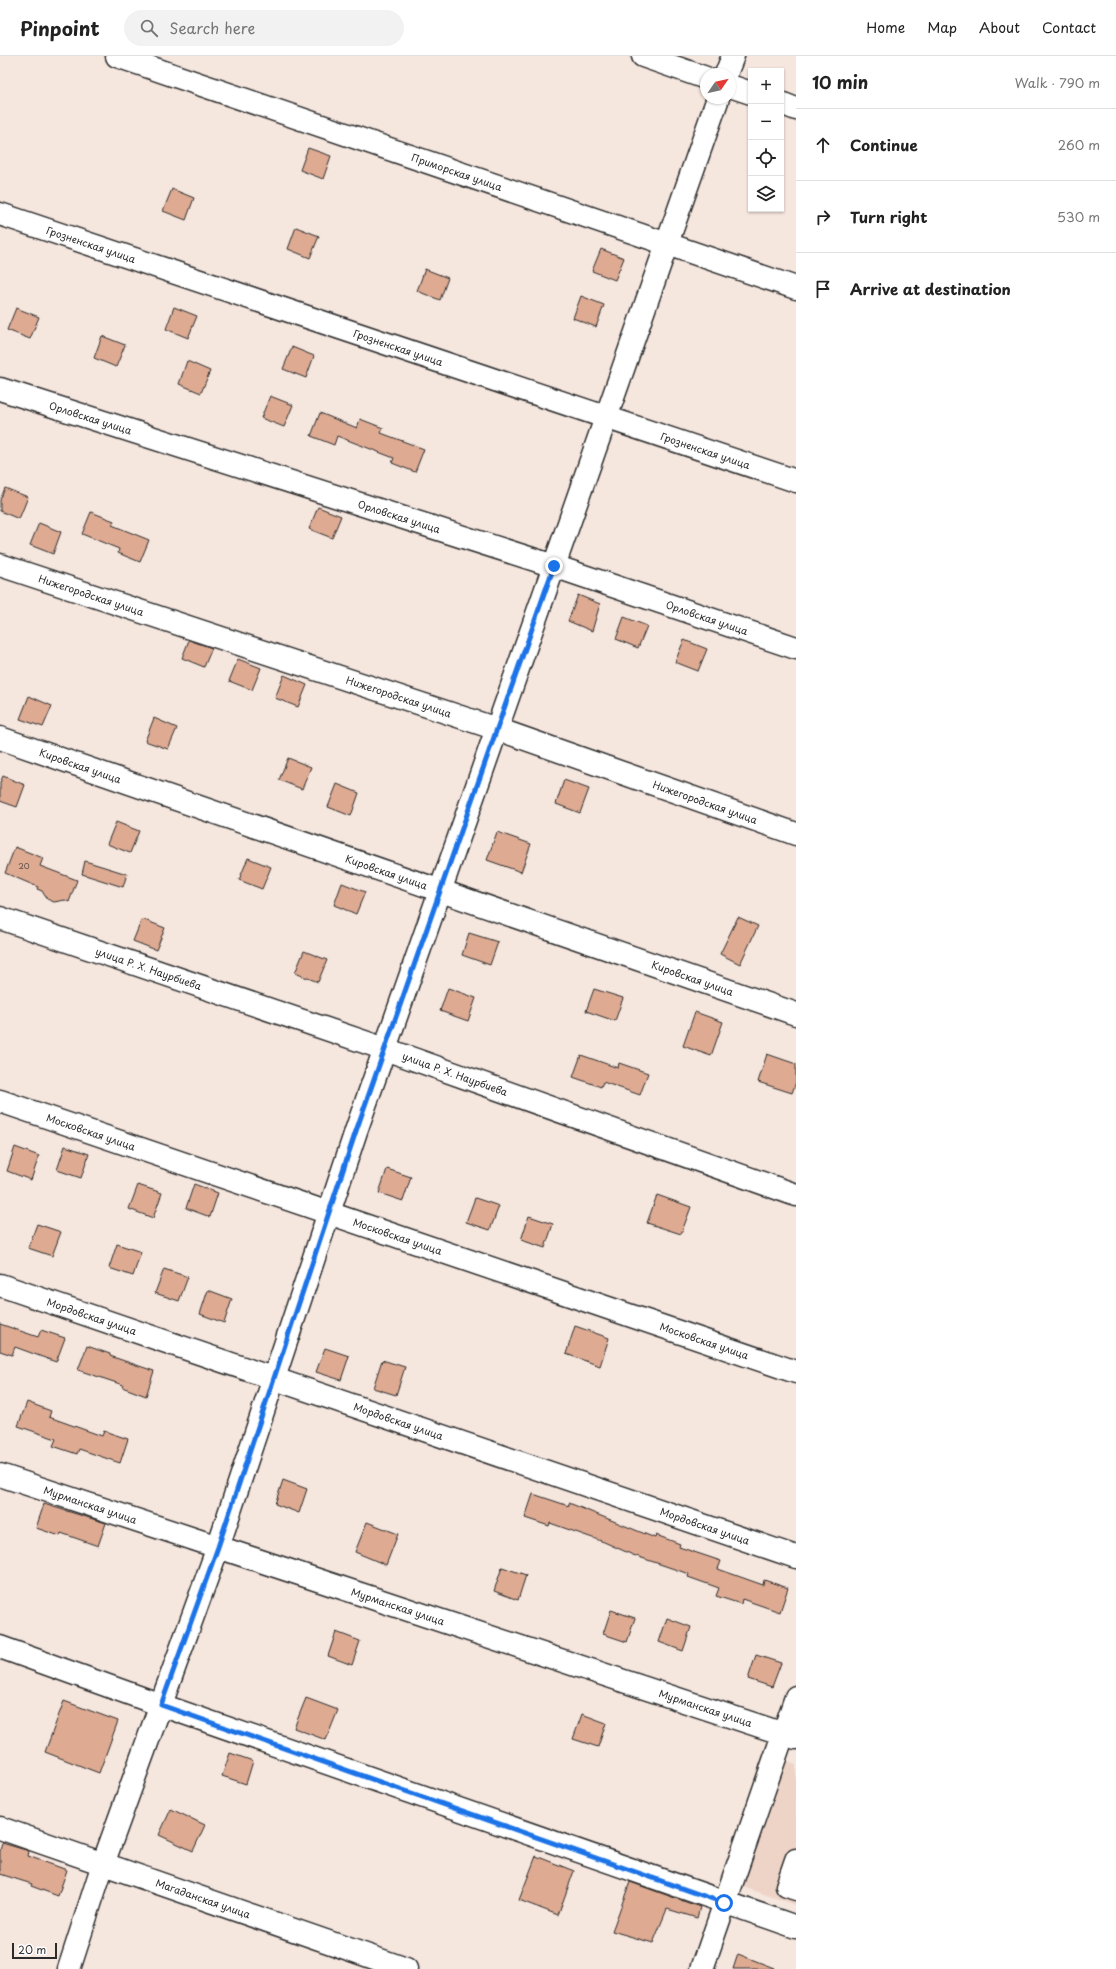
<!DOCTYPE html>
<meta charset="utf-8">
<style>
body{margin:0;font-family:"Playpen Sans",sans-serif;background:#f2f2f2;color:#222}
.controls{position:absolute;right:12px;top:12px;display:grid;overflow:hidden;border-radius:0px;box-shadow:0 1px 3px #0004}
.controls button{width:36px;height:36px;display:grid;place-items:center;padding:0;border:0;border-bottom:1px solid #e0e0e0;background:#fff;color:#222;font:20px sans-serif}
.compass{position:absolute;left:700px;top:12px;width:36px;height:36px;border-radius:50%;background:#fff;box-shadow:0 1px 3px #0004;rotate:56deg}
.scale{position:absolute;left:12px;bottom:10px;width:45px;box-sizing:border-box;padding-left:4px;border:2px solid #2b2b2b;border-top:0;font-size:11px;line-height:14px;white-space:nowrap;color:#2b2b2b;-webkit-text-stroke:3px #fff;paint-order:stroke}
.stop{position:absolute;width:12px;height:12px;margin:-9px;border:3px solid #1a73e8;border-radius:50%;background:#fff}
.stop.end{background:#1a73e8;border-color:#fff;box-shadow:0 1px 4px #0008}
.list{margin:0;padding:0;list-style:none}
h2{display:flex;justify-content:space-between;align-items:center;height:52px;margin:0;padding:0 16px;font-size:17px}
h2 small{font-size:13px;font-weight:400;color:#767676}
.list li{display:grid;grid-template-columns:26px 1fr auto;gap:12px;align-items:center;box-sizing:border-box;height:72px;padding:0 16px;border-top:1px solid #e0e0e0}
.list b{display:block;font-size:15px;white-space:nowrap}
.list em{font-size:13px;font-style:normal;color:#767676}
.icon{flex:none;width:22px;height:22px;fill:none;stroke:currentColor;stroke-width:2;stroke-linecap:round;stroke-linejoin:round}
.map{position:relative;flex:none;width:796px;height:1913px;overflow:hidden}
header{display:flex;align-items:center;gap:24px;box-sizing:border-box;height:56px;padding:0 20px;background:#fff;border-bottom:1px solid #e0e0e0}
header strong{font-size:19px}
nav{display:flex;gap:22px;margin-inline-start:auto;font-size:14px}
.search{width:280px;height:36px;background:#f2f2f2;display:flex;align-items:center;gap:10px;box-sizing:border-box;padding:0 14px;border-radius:22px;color:#767676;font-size:15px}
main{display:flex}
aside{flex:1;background:#fff}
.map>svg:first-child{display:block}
.built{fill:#eed4c7}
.building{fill:#deaa92;stroke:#2b2b2b}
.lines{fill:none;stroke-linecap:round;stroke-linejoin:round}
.minor-casing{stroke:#2b2b2b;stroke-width:25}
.minor{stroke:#fff;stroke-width:22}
.route{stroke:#1a73e8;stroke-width:5}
.labels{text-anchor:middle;stroke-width:4;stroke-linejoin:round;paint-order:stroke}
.number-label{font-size:8px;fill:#584b45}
.street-label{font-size:10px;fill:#2b2b2b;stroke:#fff}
</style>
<header>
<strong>Pinpoint</strong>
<div class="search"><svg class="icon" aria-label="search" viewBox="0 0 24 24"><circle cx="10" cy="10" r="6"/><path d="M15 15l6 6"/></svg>Search here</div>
<nav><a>Home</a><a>Map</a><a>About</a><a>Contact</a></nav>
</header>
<main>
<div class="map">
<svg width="796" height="1913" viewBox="0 0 796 1913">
<rect width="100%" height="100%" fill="#f5e6de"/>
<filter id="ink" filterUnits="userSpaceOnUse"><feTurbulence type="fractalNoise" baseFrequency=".025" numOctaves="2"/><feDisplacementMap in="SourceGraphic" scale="8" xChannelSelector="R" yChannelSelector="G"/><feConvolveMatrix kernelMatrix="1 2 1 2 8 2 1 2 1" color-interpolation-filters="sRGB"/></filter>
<g filter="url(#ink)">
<!-- built -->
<path class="built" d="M787 1705 796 1708V1849L743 1831Z"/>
<!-- building -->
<path class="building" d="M308 92 331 100 323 123 300 114Z
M172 133 194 142 186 164 163 155Z
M296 171 319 180 310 202 288 193Z
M601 193 624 202 615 224 592 215Z
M425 213 448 222 440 244 417 235Z
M581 240 604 249 596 271 573 262Z
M174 251 197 260 188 282 166 273Z
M16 252 39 261 30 283 7 274Z
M102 280 125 289 116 311 94 302Z
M292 291 314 300 306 322 283 313Z
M187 305 210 315 201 337 179 328Z
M270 340 293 349 284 371 261 362Z
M320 357 357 372 360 363 383 372 381 377 424 393 415 416 392 407 394 402 337 380 334 389 311 380Z
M5 432 28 441 19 463 0 455V444Z
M318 451 341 460 332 482 309 473Z
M91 456 114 465 112 469 149 484 140 506 118 497 119 493 82 478Z
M39 467 61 476 53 498 30 489Z
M578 539 600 548 592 575 568 565Z
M624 561 647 570 638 592 616 583Z
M189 584 212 592 204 611 182 602Z
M684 584 707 593 698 615 675 606Z
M238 603 261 612 252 634 229 625Z
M284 619 307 629 298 651 275 642Z
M29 640 52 650 43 671 20 663Z
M154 662 177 672 168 693 145 685Z
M288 702 311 711 302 733 279 724Z
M3 720 25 729 17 751 0 745V727Z
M564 724 589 733 580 757 556 748Z
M337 728 359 737 351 760 328 751Z
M116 766 139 775 130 797 107 788Z
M497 776 531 788 521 816 487 804Z
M15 791 43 802 40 810 77 824 69 846 65 844 54 846 47 843 42 835 37 833 38 831 5 817Z
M248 802 271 811 262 833 239 824Z
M85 805 127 818 123 831 82 818Z
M342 827 365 836 356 858 334 849Z
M738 861 758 870 740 908 720 898Z
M142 863 165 872 156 894 133 885Z
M469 877 498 886 490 909 462 899Z
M304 895 327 904 318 926 295 917Z
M448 932 476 942 468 965 440 955Z
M594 933 623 942 615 965 586 955Z
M695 956 723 966 711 1000 683 990Z
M767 998 796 1008V1026L792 1037 758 1026Z
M581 999 618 1012 619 1007 648 1017 640 1039 603 1026 601 1031 573 1021Z
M65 1090 89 1098 81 1122 57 1114Z
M15 1091 39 1100 31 1124 7 1115Z
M387 1113 411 1121 403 1145 379 1137Z
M194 1128 218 1137 210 1161 186 1152Z
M138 1129 162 1137 153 1162 129 1153Z
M657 1139 691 1151 681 1178 647 1167Z
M475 1142 499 1150 490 1174 466 1166Z
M529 1160 553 1168 545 1192 521 1184Z
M37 1168 61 1176 52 1200 28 1192Z
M117 1188 141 1196 133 1220 109 1212Z
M164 1213 188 1221 179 1245 155 1237Z
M208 1234 232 1243 224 1267 200 1258Z
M0 1268 38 1281 41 1274 65 1282 56 1306 15 1291 12 1299 0 1295Z
M575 1270 609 1282 600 1310 566 1298Z
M87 1290 110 1298V1300L154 1315 146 1340 122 1331 123 1329 78 1314Z
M325 1292 349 1300 341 1324 316 1316Z
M382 1304 405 1311 396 1339 373 1332Z
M27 1346 51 1355 49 1361 102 1380 104 1375 128 1383 120 1407 79 1393 77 1398 53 1390 56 1383 18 1370Z
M283 1424 307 1433 299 1457 275 1448Z
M533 1438 569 1450V1447L655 1482 656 1479 680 1488 679 1491 721 1505 718 1513 763 1529 764 1524 788 1532 780 1556 742 1543 741 1548 716 1540 719 1532 688 1521 689 1518 633 1499 604 1486 550 1467 549 1470 525 1462Z
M44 1448 106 1467 98 1490 61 1477 60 1480 36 1472Z
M367 1466 398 1478 386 1509 355 1496Z
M502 1511 526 1519 518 1544 494 1535Z
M611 1554 635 1562 627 1586 603 1578Z
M667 1562 691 1571 683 1595 659 1586Z
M336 1576 360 1585 352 1609 328 1600Z
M756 1599 781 1607 772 1631 748 1623Z
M306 1642 338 1654 326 1684 294 1672Z
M64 1645 118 1665 99 1717 45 1696Z
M582 1658 606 1667 598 1691 573 1683Z
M230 1697 253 1705 246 1728 222 1720Z
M171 1753 205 1769 193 1795 159 1779Z
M2 1787 29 1795 28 1800 67 1814 58 1840 31 1830 32 1828 0 1818V1795Z
M536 1800 574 1815 558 1859 519 1844Z
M630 1826 700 1851 697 1862 667 1853 653 1887 612 1875Z
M738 1898 774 1912V1913H733Z"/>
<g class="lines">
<defs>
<g id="minor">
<path id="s1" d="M117 0 796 232"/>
<path d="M643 0 706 22"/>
<path d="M726 18 733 0"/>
<path d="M730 30 751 37"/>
<path d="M781 47 796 53"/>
<path id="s2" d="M0 158 796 425"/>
<path id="s3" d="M0 333 554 510 796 592"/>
<path id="s4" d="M0 509 497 673 796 778"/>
<path id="s5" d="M0 682 796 958"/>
<path id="s6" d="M0 862 385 993 796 1139"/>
<path id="s7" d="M0 1045 796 1316"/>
<path id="s8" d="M0 1229 796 1501"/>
<path id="s9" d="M0 1419 796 1682"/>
<path d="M0 1591 161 1649 796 1871"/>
<path id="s10" d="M0 1772 406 1913"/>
<path d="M796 1804 787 1830 796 1833"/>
<path d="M69 1913 103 1808 218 1491 356 1075 718 42"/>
<path d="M702 1913 796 1641"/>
</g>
</defs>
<!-- minor casing -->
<use href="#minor" class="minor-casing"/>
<!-- minor -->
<use href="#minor" class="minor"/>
</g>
</g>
<g class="lines" filter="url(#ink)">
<!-- route -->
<path class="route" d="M554 510 356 1075 218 1491 161 1649 724 1847"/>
</g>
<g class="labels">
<!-- number labels -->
<g class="number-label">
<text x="24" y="813">20</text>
</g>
<!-- street labels -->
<g class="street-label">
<text dy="4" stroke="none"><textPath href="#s1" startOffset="359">Приморская улица</textPath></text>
<text dy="4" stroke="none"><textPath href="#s2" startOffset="96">Грозненская улица</textPath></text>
<text dy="4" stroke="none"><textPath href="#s2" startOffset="420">Грозненская улица</textPath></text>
<text dy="4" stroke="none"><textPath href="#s3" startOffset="95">Орловская улица</textPath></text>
<text dy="4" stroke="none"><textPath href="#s2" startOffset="744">Грозненская улица</textPath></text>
<text dy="4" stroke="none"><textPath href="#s3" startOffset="419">Орловская улица</textPath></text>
<text dy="4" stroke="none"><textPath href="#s4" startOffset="96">Нижегородская улица</textPath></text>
<text dy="4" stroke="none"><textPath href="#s3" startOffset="743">Орловская улица</textPath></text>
<text dy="4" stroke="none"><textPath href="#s4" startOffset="420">Нижегородская улица</textPath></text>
<text dy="4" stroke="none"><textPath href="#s5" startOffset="85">Кировская улица</textPath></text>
<text dy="4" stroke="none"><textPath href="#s4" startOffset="744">Нижегородская улица</textPath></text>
<text dy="4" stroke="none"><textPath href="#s5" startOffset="409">Кировская улица</textPath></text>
<text dy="4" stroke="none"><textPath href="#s6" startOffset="157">улица Р. Х. Наурбиева</textPath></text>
<text dy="4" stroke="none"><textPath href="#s5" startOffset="733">Кировская улица</textPath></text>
<text dy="4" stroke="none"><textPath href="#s6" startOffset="481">улица Р. Х. Наурбиева</textPath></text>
<text dy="4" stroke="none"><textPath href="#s7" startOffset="96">Московская улица</textPath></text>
<text dy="4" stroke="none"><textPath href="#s7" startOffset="420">Московская улица</textPath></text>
<text dy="4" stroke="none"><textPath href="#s8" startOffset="97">Мордовская улица</textPath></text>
<text dy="4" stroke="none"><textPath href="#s7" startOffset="744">Московская улица</textPath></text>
<text dy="4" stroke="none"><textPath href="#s8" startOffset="421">Мордовская улица</textPath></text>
<text dy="4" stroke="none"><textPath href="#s9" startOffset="95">Мурманская улица</textPath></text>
<text dy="4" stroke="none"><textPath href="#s8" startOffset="745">Мордовская улица</textPath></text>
<text dy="4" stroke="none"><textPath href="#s9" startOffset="419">Мурманская улица</textPath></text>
<text dy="4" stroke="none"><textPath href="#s9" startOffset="743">Мурманская улица</textPath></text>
<text dy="4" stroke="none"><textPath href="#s10" startOffset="215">Магаданская улица</textPath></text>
</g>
</g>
</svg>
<div class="controls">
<button>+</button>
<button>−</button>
<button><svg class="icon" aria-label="locate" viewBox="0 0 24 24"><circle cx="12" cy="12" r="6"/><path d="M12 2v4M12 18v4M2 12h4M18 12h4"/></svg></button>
<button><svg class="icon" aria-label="layers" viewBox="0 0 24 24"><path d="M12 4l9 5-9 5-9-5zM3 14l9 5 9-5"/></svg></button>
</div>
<svg class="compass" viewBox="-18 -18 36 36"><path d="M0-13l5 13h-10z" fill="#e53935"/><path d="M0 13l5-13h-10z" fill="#767676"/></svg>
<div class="scale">20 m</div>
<div class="stop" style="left:724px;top:1847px"></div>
<div class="stop end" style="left:554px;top:510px"></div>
</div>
<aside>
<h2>10 min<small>Walk · 790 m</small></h2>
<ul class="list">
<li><svg class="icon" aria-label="ahead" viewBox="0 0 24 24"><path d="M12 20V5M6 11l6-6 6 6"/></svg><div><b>Continue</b></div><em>260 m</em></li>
<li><svg class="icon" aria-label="right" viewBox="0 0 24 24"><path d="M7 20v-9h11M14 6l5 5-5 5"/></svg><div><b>Turn right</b></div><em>530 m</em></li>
<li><svg class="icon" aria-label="arrive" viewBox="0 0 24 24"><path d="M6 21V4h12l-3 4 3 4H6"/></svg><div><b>Arrive at destination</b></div></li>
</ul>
</aside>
</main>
